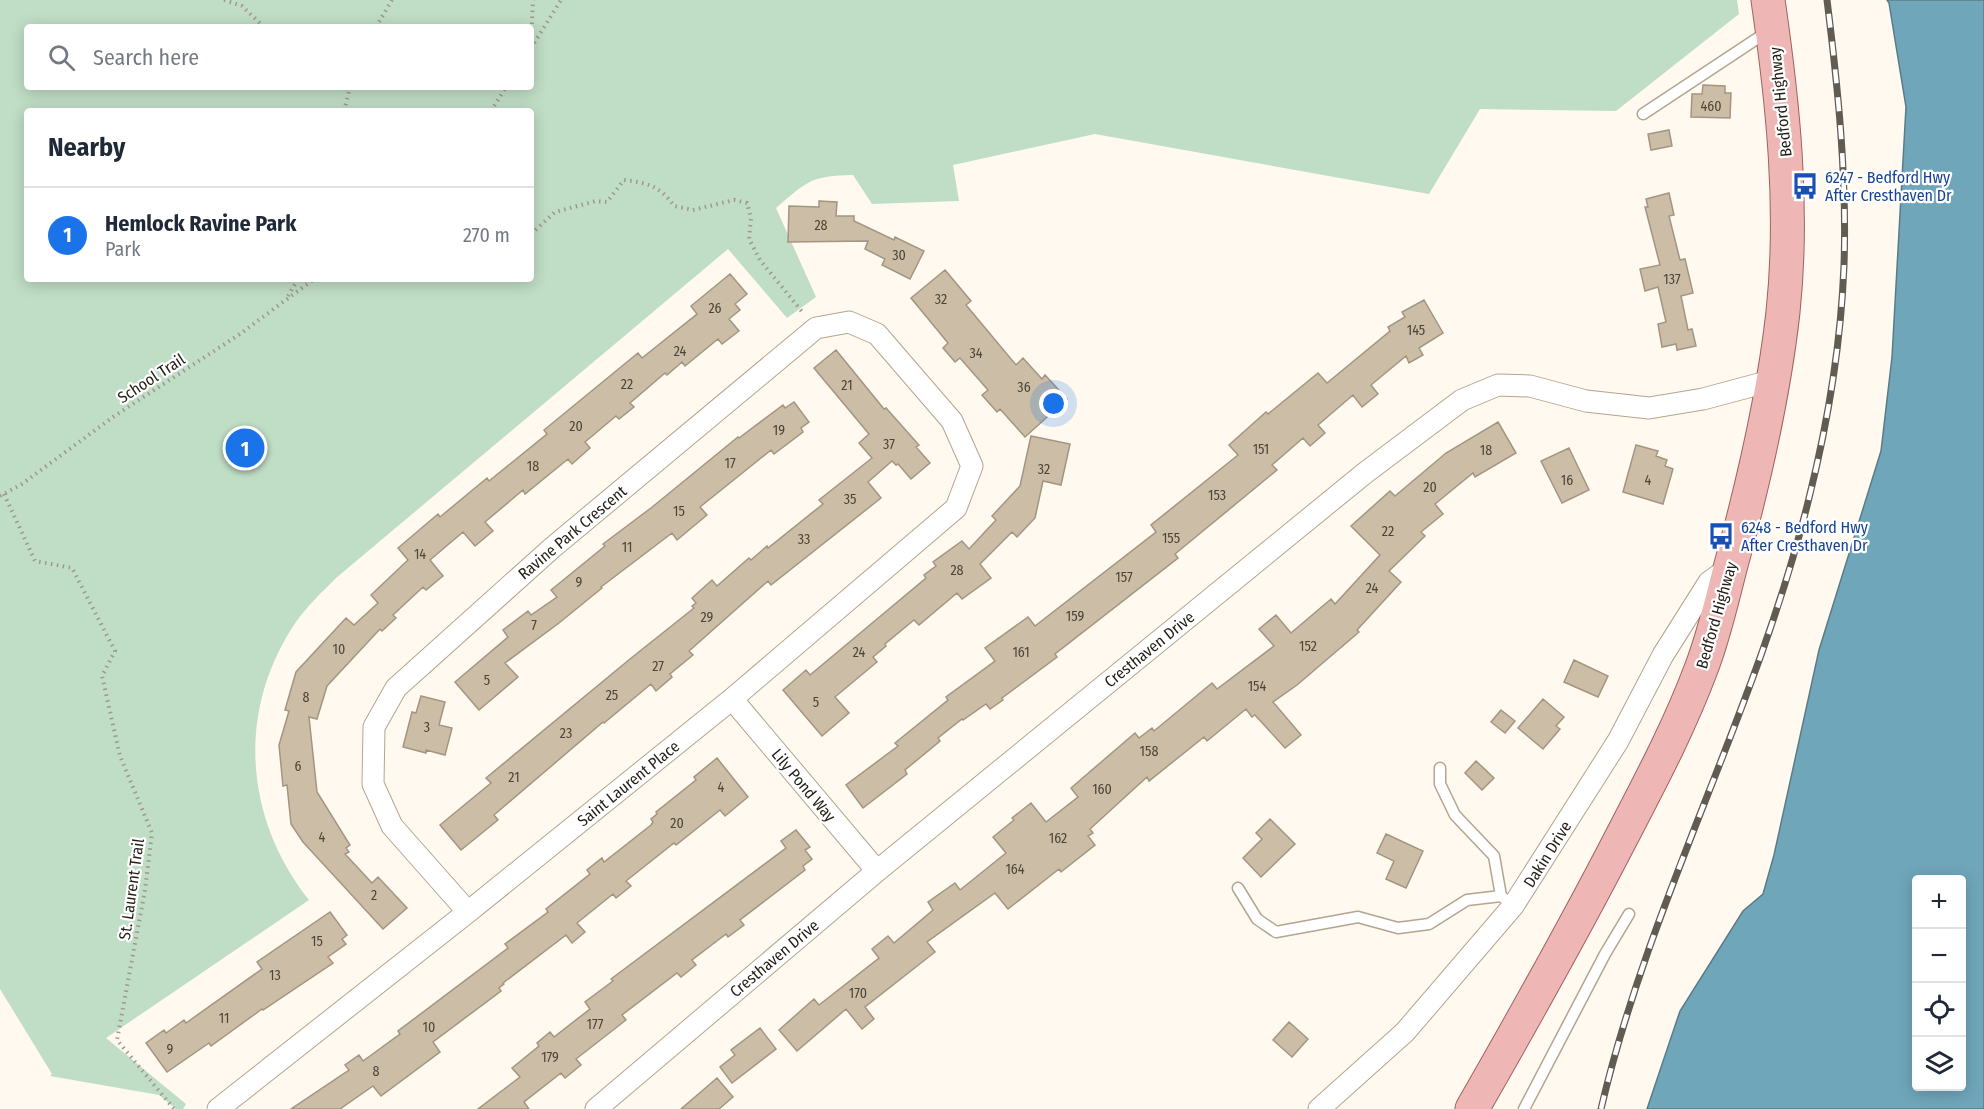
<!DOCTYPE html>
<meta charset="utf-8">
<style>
body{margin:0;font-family:"Fira Sans Condensed",sans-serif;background:#f6f6f7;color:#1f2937}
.controls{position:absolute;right:18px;bottom:18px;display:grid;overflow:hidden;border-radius:6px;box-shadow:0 3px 15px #0003}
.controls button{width:54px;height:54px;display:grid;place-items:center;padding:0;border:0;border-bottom:2px solid #e0e1e3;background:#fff;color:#1f2937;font:30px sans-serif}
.you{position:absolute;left:1054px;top:404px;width:21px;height:21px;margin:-15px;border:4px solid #fff;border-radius:50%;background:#1a73e8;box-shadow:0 0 0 9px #1a73e833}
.badge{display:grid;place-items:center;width:39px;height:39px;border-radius:50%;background:#1a73e8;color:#fff;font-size:20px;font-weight:700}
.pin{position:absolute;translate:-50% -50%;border:3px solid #fff;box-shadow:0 2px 6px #0006}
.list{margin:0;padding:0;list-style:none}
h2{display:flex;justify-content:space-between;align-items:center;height:78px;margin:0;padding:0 24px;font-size:26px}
h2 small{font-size:20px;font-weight:400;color:#747a83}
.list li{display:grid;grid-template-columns:39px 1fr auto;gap:18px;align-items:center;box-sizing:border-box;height:96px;padding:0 24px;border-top:2px solid #e0e1e3}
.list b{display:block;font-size:22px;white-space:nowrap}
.list p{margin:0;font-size:20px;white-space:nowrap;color:#747a83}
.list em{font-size:20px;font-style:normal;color:#747a83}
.icon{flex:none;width:33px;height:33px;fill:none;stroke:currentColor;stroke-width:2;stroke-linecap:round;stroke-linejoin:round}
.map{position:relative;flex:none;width:1984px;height:1109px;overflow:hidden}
.search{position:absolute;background:#fff;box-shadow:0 3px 15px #0003;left:24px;top:24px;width:510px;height:66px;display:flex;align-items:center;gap:15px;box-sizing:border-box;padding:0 21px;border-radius:6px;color:#747a83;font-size:22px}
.panel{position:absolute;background:#fff;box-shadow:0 3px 15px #0003;left:24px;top:108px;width:510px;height:174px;border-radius:6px}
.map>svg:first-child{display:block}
.green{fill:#c0ddc5;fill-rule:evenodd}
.water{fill:#70a6ba;stroke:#597d88;stroke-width:1.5;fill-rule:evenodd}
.building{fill:#ccbea6;stroke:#a3957f;stroke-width:1.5}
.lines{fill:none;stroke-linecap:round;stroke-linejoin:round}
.lane-casing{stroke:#b3a58e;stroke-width:13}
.street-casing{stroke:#b3a58e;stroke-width:23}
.primary-casing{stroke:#9f625e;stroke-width:35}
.path{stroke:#9e988f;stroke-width:4;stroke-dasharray:1.5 4.5;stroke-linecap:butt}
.lane{stroke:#fff;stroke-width:10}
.street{stroke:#fff;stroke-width:21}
.primary{stroke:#eeb7b6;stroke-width:33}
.rail-casing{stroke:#615c53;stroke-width:7}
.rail{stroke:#fff;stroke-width:4.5;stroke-dasharray:14;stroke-linecap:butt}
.labels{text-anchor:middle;stroke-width:4.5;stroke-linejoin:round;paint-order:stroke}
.number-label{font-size:14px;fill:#4c4538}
.street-label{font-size:16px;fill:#221d14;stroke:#fff}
.transit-label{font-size:16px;fill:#164399;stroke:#fff;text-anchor:start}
</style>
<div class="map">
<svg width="1984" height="1109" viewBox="0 0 1984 1109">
<rect width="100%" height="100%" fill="#fff9ef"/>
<!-- green -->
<path class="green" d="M0 0H1737L1739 14 1616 111 1480 109 1429 194 1095 134 953 165 959 201 872 204 853 175C810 176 808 181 776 208L816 297 787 318 728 249 336 578C322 592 308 605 296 622 236 710 244 818 309 900L106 1038 186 1104 183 1109H176L159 1095 50 1076 52 1074 0 989ZM27 27H531V87H27ZM27 111H531V279H27Z"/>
<!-- water -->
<path class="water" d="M1887 0H1984V1109H1647L1680 1011 1743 911 1763 894 1774 855 1819 650 1881 451 1892 357 1906 107 1889 3ZM1916 880H1962V1086H1916Z"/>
<!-- building -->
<path class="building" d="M1703 85 1725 86V93H1731L1730 118 1691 117 1692 94H1702Z
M1669 130 1672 146 1651 150 1648 134Z
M1669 193 1674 215 1669 216 1680 260 1685 259 1693 293 1681 296 1688 330 1692 329 1696 346 1677 350 1676 344 1662 347 1658 324 1666 322 1658 287 1645 291 1640 269 1660 265 1645 207H1648L1646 199Z
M819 201 837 202 836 216H854V221L894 240 895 237 924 251 910 279 882 265 885 259 865 249 868 241 788 242 789 206 819 207Z
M945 270 971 301 966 305 1016 365 1023 358 1042 379 1045 375 1067 399 1025 437 1000 409 997 412 982 395 988 390 960 358 955 362 943 348 948 343 911 298Z
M730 274 747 294 735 304 740 310 729 319 739 331 722 344 718 339 685 366 682 362 667 375 665 373 630 403 634 407 619 419 616 416 585 442 590 448 572 464 568 459 525 494 523 490 485 522 493 531 475 546 463 532 430 560 443 576 426 590 423 587 393 615 396 618 382 631 380 629 327 686 317 719 309 717 317 792 350 845 346 848 349 852 345 854 372 883 378 877 407 908 383 929 303 842 291 824 287 785 283 786 279 745 289 711 285 710 296 672 346 618 354 625 378 603 371 595 408 560 398 548 438 514 440 517 487 478 489 481 547 434 544 430 638 353 642 358 697 314 691 306Z
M1424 300 1443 333 1419 348 1423 355 1409 363 1406 356 1371 385 1378 394 1362 407 1353 395 1318 425 1325 433 1310 446 1303 438 1272 465 1277 470 1175 554 1178 558 1055 654 1057 657 1002 698 1003 700 990 709 986 704 963 720 962 719 938 738 940 741 905 770 907 774 863 808 846 785 898 746 895 743 948 700 946 697 995 661 985 648 1028 617 1035 626 1156 532 1151 525 1238 455 1229 445 1266 412 1268 414 1318 373 1327 383 1390 331 1388 327 1405 317 1402 312Z
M836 350 884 409 886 408 919 445 916 447 930 463 911 479 898 464 896 465 892 461 868 482 881 498 771 585 768 581 689 651 693 655 670 674 672 677 656 691 651 684 604 723 603 722 494 815 498 820 461 850 440 825 491 783 486 778 630 659 694 608 692 606 696 603 692 598 712 580 717 586 749 558 751 560 767 546 768 548 823 504 819 500 872 458 859 443 869 434 814 368Z
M794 402 809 422 801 428 803 432 774 454 771 450 700 507 707 515 677 540 672 533 601 587 602 588 559 623 505 663 518 677 479 710 455 682 508 637 503 630 528 611 531 615 557 597 551 590 605 546 603 544 651 508 738 437 739 438 783 405 785 408Z
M1498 422 1516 453 1475 477 1473 473 1435 504 1443 514 1421 532 1425 536 1389 571 1401 582 1357 630 1359 632 1297 685 1273 702 1301 735 1285 748 1255 715 1252 717 1246 709 1207 741 1204 737 1149 781 1147 777 1090 829 1093 833 1088 836 1095 845 1061 872 1059 869 1008 909 995 893 927 942 935 952 865 1007 874 1019 862 1029 846 1009 797 1051 779 1030 814 999 819 1005 879 958 872 949 888 936 894 943 933 910 928 902 955 883 960 890 1006 853 993 837 1014 820 1012 818 1031 803 1046 822 1078 797 1071 788 1135 733 1139 738 1152 728 1154 731 1212 683 1217 689 1274 646 1259 629 1276 615 1291 633 1331 599 1335 604 1380 555 1351 526 1390 491 1395 496 1446 453Z
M1031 436 1070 444 1061 485 1043 481 1035 518 1017 537 1012 532 980 564 991 578 962 599 957 593 919 625 914 620 885 644 886 646 873 657 877 662 835 697 849 713 822 736 783 690 806 670 810 675 877 619 926 578 924 575 936 566 933 562 962 541 969 549 996 520 992 516 1020 486Z
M1636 445 1658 451 1656 456 1667 460 1665 466 1673 469 1663 504 1623 492Z
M1569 448 1589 490 1562 503 1541 461Z
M1574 660 1608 676 1598 697 1564 682Z
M421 696 445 702 439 725 452 728 445 755 426 750V753L403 747 412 712 416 713Z
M1543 699 1564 717 1556 726 1560 729 1543 749 1518 728Z
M1501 710 1515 721 1505 733 1491 722Z
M717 758 748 797 725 816 720 810 676 845 674 843 626 881 631 886 616 898 613 894 577 923 585 932 572 943 566 935 503 983 504 984 499 988 501 991 433 1042 440 1052 381 1096 373 1086 340 1109H291L349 1070 345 1065 359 1055 363 1061 400 1034 398 1031 508 948 505 944 548 912 546 909 590 874 587 870 602 858 604 862 651 825 653 822 651 819 657 814 656 812 696 780 694 777Z
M1476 761 1494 778 1482 790 1465 773Z
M1270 819 1295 844 1261 877 1243 858 1262 839 1256 833Z
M796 830 810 847 805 850 812 859 803 866 805 870 740 920 744 925 728 937 726 934 692 960 696 965 681 977 677 973 622 1015 626 1020 576 1059 581 1065 565 1078 561 1073 524 1102 529 1109H478L520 1077 512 1068 539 1046 537 1043 550 1032 554 1037 590 1009 585 1002 613 981 611 979 786 848 781 841Z
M1386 834 1423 851 1406 888 1386 879 1394 861 1377 853Z
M330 912 347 935 342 939 346 944 328 957 333 963 263 1010 262 1009 211 1046 209 1043 167 1072 146 1043 164 1030 166 1033 184 1020 186 1023 262 969 257 962Z
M1289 1022 1308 1039 1292 1057 1273 1040Z
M760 1028 776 1049 732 1083 720 1067 735 1055 731 1050Z
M717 1078 733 1097 719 1109H681Z"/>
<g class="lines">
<defs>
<path id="lane" d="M1643 114 1767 32
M1440 768V784L1455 815 1494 856 1501 896 1506 900
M1238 888 1257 919 1276 932 1358 917 1398 928 1429 924 1467 900 1501 896
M1524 1109 1605 954 1629 914"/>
<path id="street" d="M732 699 877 871
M218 1109 468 912 732 699 956 508 972 466 952 421 877 334 849 322 816 328 552 548 396 688 374 727 373 784 392 826 468 912
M596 1109 877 871 1365 473 1462 400 1498 385 1530 386 1586 401 1649 408 1703 399 1774 380
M1319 1109 1405 1032 1513 906 1618 741 1663 655 1709 582 1730 567"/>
<path id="primary" d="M1472 1109C1523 1020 1573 931 1620 840 1649 784 1679 728 1701 669 1716 631 1724 589 1735 550 1756 472 1774 393 1783 312 1794 208 1783 103 1768 0"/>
</defs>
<!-- lane casing -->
<use href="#lane" class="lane-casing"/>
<!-- street casing -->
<use href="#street" class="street-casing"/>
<!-- primary casing -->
<use href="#primary" class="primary-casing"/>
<!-- path -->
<path class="path" d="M224 0 242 6 264 27
M376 27 392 0
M531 42 533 0
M531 48 561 0
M344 111 350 87
M491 111 506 87
M531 234 555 212 596 201 607 202 624 180C648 183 660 186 674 206L693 210 734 200 747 203 751 218 749 239 760 260 804 314
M288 296 298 279
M4 494 35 561 72 568 115 651 102 676 120 756 152 833 145 890 117 1040 174 1109
M0 496 22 484 113 417 240 334 314 279"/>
<!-- lane -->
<use href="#lane" class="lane"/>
<!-- street -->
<use href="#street" class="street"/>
<!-- primary -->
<use href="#primary" class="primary"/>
<defs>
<path id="rail" d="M1601 1109C1650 899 1758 708 1809 498 1828 422 1841 343 1844 265 1847 176 1838 88 1827 0"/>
</defs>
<!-- rail casing -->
<use href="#rail" class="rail-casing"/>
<!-- rail -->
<use href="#rail" class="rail"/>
</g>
<!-- icons -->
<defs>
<symbol id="bus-bare" viewBox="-9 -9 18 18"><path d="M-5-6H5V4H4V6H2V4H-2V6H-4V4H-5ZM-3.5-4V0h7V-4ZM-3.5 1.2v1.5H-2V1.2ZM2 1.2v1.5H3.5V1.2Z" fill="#1a4fb4" stroke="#fff" stroke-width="2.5" paint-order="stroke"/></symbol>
</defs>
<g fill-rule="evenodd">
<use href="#bus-bare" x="1786" y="167" width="38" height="38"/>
<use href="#bus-bare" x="1702" y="517" width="38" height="38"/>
</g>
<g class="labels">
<!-- number labels -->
<g class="number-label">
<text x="1711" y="111">460</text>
<text x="821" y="230">28</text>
<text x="899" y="260">30</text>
<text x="1672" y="284">137</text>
<text x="941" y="304">32</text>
<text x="715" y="313">26</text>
<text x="1416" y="335">145</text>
<text x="680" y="356">24</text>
<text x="976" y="358">34</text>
<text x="627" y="389">22</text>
<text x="847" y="390">21</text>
<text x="1024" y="392">36</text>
<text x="576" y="431">20</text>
<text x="779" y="435">19</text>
<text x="889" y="449">37</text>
<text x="1261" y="454">151</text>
<text x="1486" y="455">18</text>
<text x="730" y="468">17</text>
<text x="533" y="471">18</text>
<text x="1044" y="474">32</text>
<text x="1567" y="485">16</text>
<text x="1648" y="485">4</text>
<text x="1430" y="492">20</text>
<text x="1217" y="500">153</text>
<text x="850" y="504">35</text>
<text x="679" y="516">15</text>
<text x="1388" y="536">22</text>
<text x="1171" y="543">155</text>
<text x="804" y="544">33</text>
<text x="627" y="552">11</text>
<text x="420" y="559">14</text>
<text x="957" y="575">28</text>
<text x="1124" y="582">157</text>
<text x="579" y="587">9</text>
<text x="1372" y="593">24</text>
<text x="1075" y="621">159</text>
<text x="707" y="622">29</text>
<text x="534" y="630">7</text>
<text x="1308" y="651">152</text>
<text x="339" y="654">10</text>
<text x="859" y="657">24</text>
<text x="1021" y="657">161</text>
<text x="658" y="671">27</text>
<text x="487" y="685">5</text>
<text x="1257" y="691">154</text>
<text x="612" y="700">25</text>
<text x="306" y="702">8</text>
<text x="816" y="707">5</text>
<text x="427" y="732">3</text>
<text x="566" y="738">23</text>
<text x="1149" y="756">158</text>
<text x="298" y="771">6</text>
<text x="514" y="782">21</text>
<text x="721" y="792">4</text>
<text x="1102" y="794">160</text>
<text x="677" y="828">20</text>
<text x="322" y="842">4</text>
<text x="1058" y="843">162</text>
<text x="1015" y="874">164</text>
<text x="374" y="900">2</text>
<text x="317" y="946">15</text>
<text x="275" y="980">13</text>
<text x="858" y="998">170</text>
<text x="224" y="1023">11</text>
<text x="595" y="1029">177</text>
<text x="429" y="1032">10</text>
<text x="170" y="1054">9</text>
<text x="550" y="1062">179</text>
<text x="376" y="1076">8</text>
</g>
<!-- street labels -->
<g class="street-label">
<text transform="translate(1780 102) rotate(-96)" y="6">Bedford Highway</text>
<text transform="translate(151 378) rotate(-33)" y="6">School Trail</text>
<text transform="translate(572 532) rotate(-40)" y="6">Ravine Park Crescent</text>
<text transform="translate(1716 615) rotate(-74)" y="6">Bedford Highway</text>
<text transform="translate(1149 649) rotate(-39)" y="6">Cresthaven Drive</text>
<text transform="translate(628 783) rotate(-39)" y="6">Saint Laurent Place</text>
<text transform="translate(804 785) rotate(50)" y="6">Lily Pond Way</text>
<text transform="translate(1547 854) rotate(-58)" y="6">Dakin Drive</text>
<text transform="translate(131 889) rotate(-82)" y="6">St. Laurent Trail</text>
<text transform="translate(774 958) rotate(-40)" y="6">Cresthaven Drive</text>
</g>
<!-- transit labels -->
<g class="transit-label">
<text x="1825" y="183">6247 - Bedford Hwy<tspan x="1825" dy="18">After Cresthaven Dr</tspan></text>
<text x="1741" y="533">6248 - Bedford Hwy<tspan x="1741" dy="18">After Cresthaven Dr</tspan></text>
</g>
</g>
</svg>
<div class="controls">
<button>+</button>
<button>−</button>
<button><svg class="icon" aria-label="locate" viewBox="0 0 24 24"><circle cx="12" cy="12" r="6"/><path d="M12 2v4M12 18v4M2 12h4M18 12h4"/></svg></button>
<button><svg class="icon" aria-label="layers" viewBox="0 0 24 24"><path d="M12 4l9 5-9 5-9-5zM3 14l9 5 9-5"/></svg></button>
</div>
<div class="you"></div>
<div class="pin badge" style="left:245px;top:448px">1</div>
<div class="search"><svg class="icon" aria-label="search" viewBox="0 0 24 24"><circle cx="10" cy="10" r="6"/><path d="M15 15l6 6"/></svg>Search here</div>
<section class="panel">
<h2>Nearby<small></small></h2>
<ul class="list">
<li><span class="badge">1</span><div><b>Hemlock Ravine Park</b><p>Park</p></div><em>270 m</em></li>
</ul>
</section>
</div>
